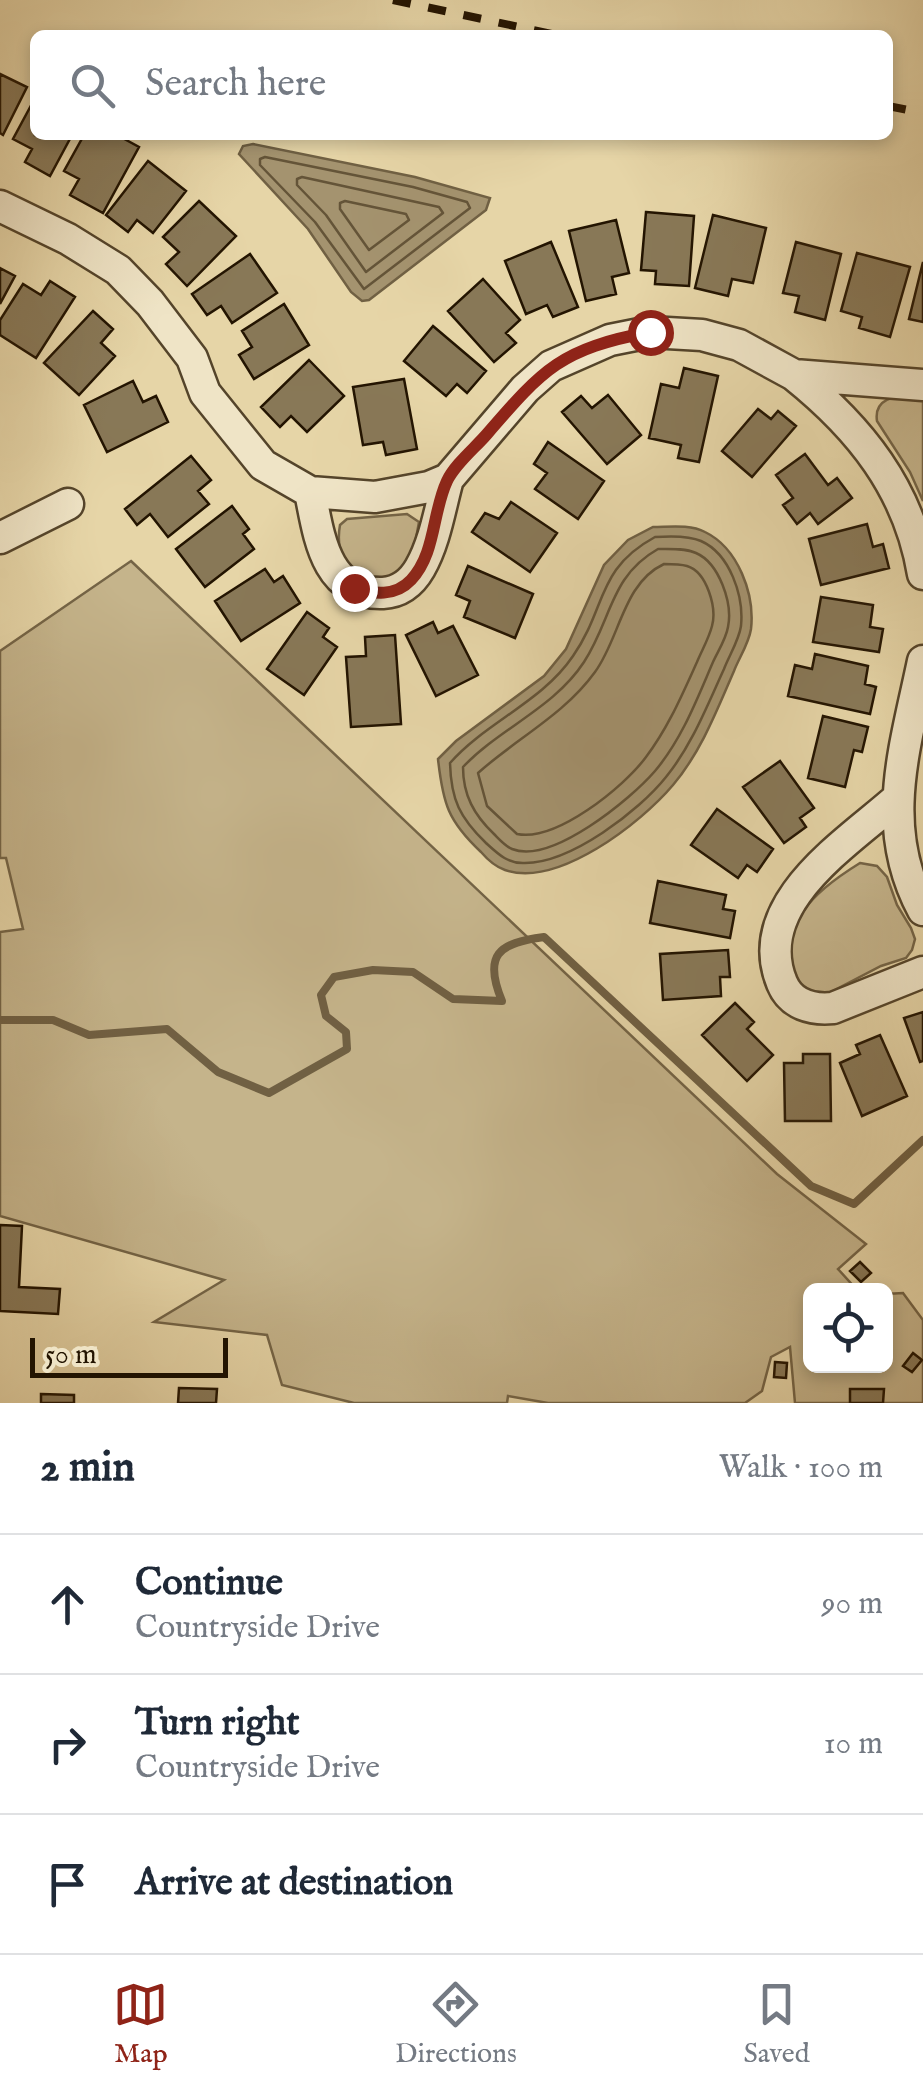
<!DOCTYPE html>
<meta charset="utf-8">
<style>
body{margin:0;font-family:"IM FELL English",serif;background:#f6f6f7;color:#1f2937}
.controls{position:absolute;right:30px;bottom:30px;display:grid;overflow:hidden;border-radius:15px;box-shadow:0 5px 15px #0003}
.controls button{width:90px;height:90px;display:grid;place-items:center;padding:0;border:0;border-bottom:2px solid #e0e1e3;background:#fff;color:#1f2937;font:50px sans-serif}
.scale{position:absolute;left:30px;bottom:25px;width:198px;box-sizing:border-box;padding-left:10px;border:5px solid #231401;border-top:0;font-size:28px;line-height:35px;white-space:nowrap;color:#231401;-webkit-text-stroke:8px #efe4c6;paint-order:stroke}
.stop{position:absolute;width:30px;height:30px;margin:-22px;border:8px solid #8f2418;border-radius:50%;background:#fff}
.stop.end{background:#8f2418;border-color:#fff;box-shadow:0 2px 10px #0008}
.list{margin:0;padding:0;list-style:none}
h2{display:flex;justify-content:space-between;align-items:center;height:130px;margin:0;padding:0 40px;font-size:42px}
h2 small{font-size:32px;font-weight:400;color:#747a83}
.list li{display:grid;grid-template-columns:65px 1fr auto;gap:30px;align-items:center;box-sizing:border-box;height:140px;padding:0 40px;border-top:2px solid #e0e1e3}
.list b{display:block;font-size:38px;white-space:nowrap}
.list p{margin:0;font-size:32px;white-space:nowrap;color:#747a83}
.list em{font-size:32px;font-style:normal;color:#747a83}
.icon{flex:none;width:55px;height:55px;fill:none;stroke:currentColor;stroke-width:2;stroke-linecap:round;stroke-linejoin:round}
.map{position:relative;flex:none;width:923px;height:1403px;overflow:hidden}
.search{position:absolute;background:#fff;box-shadow:0 5px 15px #0003;left:30px;right:30px;top:30px;height:110px;display:flex;align-items:center;gap:25px;box-sizing:border-box;padding:0 35px;border-radius:15px;color:#747a83;font-size:38px}
.sheet{height:550px;background:#fff}
nav{display:flex;justify-content:space-around;align-items:center;box-sizing:border-box;height:140px;border-top:2px solid #e0e1e3;background:#fff;font-size:28px;color:#747a83}
nav a{display:grid;justify-items:center;gap:5px}
nav .on{color:#8f2418}
.map>svg:first-child{display:block}
.green{fill:#c5b48b;stroke:#746446;stroke-width:2.5}
.water{fill:#a4936f;stroke:#706043;stroke-width:2.5}
.lines{fill:none;stroke-linecap:round;stroke-linejoin:round}
.shore{stroke:#645438;stroke-width:2.5}
.stream{stroke:#706043;stroke-width:8}
.building{fill:#887857;stroke:#231401;stroke-width:2.5}
.street-casing{stroke:#54442a;stroke-width:35}
.street{stroke:#efe4c6;stroke-width:30}
.rail{stroke:#231401;stroke-width:8;stroke-dasharray:18 18;stroke-linecap:butt}
.route{stroke:#8f2418;stroke-width:12}
</style>
<div class="map">
<svg width="923" height="1403" viewBox="0 0 923 1403">
<rect width="100%" height="100%" fill="#e6d5a7"/>
<filter id="stains"><feTurbulence type="fractalNoise" baseFrequency=".002" numOctaves="4"/><feColorMatrix values="0 0 0 0 .2 0 0 0 0 .09 0 0 0 0 .02 0 0 0 .5 -.17"/></filter>
<radialGradient id="worn" r=".72"><stop offset=".6" stop-color="#630" stop-opacity="0"/><stop offset="1" stop-color="#630" stop-opacity=".3"/></radialGradient>
<!-- green -->
<path class="green" d="M923 393V501L910 472 877 421C873 394 903 396 923 393Z
M407 514 419 522 412 560 394 577C386 578 376 580 368 579 343 575 336 547 340 525L347 519Z
M131 561 777 1174 866 1244 838 1269 857 1290H810V1366H886V1294L903 1293 923 1320V1403H795L790 1347 771 1357 762 1391 745 1403H548L508 1396 507 1403H354L282 1385 267 1335 154 1322 224 1280 0 1216V932L23 929 6 858H0V651Z
M860 863 877 866 887 877 897 905 911 928 915 939 912 950 906 958 881 966 827 994 813 993 795 982C778 922 813 892 860 863Z"/>
<!-- water -->
<path class="water" d="M253 144 415 177 490 198 486 210 369 300 362 301 351 292 308 229 239 154 243 146Z
M653 527C669 527 690 524 705 532 738 548 755 594 751 629 749 643 739 658 734 671 717 710 701 752 673 785 641 823 558 888 505 870 496 867 487 859 481 852 448 821 443 804 438 759L456 741 544 676 566 649 604 565 628 540Z"/>
<g class="lines">
<!-- shore -->
<path class="shore" d="M265 157 413 187 467 202 470 208 364 289 315 222 260 165V159Z
M302 177 439 207 443 213 366 272 326 215 297 185V179Z
M345 201 406 214 409 220 369 250 340 209V203Z
M655 537C669 536 688 535 701 541 730 554 744 596 741 626 739 640 729 656 724 669 707 706 692 745 666 777 639 811 571 863 525 863 508 864 498 854 486 843 460 818 451 800 450 763 486 722 542 702 573 656 607 607 596 569 655 537Z
M658 549C670 549 685 548 696 553 719 563 733 603 728 627 726 639 718 651 713 662 697 699 682 739 655 771 631 799 551 865 512 849 505 846 499 839 494 834 474 815 463 795 463 767 500 728 554 708 584 662 612 619 610 576 658 549Z
M664 564C671 564 680 564 687 566 707 572 717 608 712 626 709 638 702 650 697 662 682 695 668 728 646 757 624 787 556 842 517 834L487 806 478 773C517 738 564 715 595 672 620 638 623 583 664 564Z"/>
<!-- stream -->
<path class="stream" d="M0 1020H53L89 1035 167 1029 218 1072 269 1093 347 1049 346 1032 326 1016 321 995 334 977 373 970 413 972 453 999 502 1001C483 955 498 943 544 937L811 1186 854 1204 923 1140"/>
</g>
<!-- building -->
<path class="building" d="M0 74 27 87 3 135 0 133Z
M35 98V135H72L50 176 25 162 32 149 13 139Z
M84 135H117L139 147 103 213 70 195 79 179 64 171Z
M148 161 186 191 153 233 137 220 128 232 106 215Z
M199 201 236 236 187 286 166 264 179 252 163 237Z
M646 212 694 216 689 286 655 284 656 271 641 270Z
M713 215 766 228 753 283 732 279 728 296 695 288Z
M616 220 629 273 612 277 616 294 586 301 569 231Z
M551 242 578 307 553 317 547 305 526 314 505 261Z
M796 242 841 254 825 320 795 312 799 296 783 293Z
M857 253 910 267 890 337 859 328 862 317 841 311Z
M250 254 277 293 232 323 221 306 207 315 192 294Z
M923 262V322L909 319Z
M0 268 15 276 0 304Z
M483 279 520 320 506 333 516 343 494 362 448 311Z
M50 281 75 297 36 358 0 335V320L23 284 41 295Z
M284 304 309 345 254 379 239 355 252 347 242 331Z
M93 311 113 329 101 343 115 356 79 395 44 363Z
M433 326 486 371 467 393 457 384 446 396 404 361Z
M309 360 344 396 307 432 291 416 280 427 261 407Z
M684 368 718 376 699 462 678 458 681 445 649 438 661 384 679 388Z
M404 379 417 449 386 455 383 442 363 445 353 387Z
M133 381 143 402 156 396 168 422 107 452 84 405Z
M608 395 641 435 607 464 562 412 581 396 592 408Z
M758 409 771 419 778 411 796 426 752 477 722 451Z
M548 442 604 481 578 519 535 489 547 473 534 464Z
M805 454 828 485 837 478 852 498 818 524 810 513 797 524 783 505 793 498 776 475Z
M191 456 211 480 198 491 209 504 168 537 150 514 137 525 125 509Z
M511 502 557 533 530 572 472 532 485 513 499 519Z
M232 506 249 529 243 534 254 549 205 587 176 549Z
M867 524 873 547 883 544 889 568 821 585 809 539Z
M468 566 533 594 515 638 464 617 470 601 456 595Z
M265 569 274 582 283 576 300 603 241 641 215 601Z
M821 597 873 605 870 627 883 629 879 652 813 642Z
M307 612 329 628 323 637 337 647 304 695 267 669Z
M433 622 438 633 453 626 478 675 436 696 406 635Z
M395 635 401 724 351 727 346 657 366 656 365 637Z
M815 654 868 666 865 684 876 687 870 714 788 696 795 665 812 669Z
M823 716 868 727 862 752 854 750 845 787 808 778Z
M780 761 814 808 800 818 806 827 784 843 743 787Z
M717 809 773 849 757 872 747 865 738 878 691 845Z
M658 881 726 895 723 909 735 911 730 938 650 923Z
M728 950 730 977H720L721 996 663 1000 660 954Z
M735 1003 754 1022 747 1029 773 1055 747 1081 702 1035Z
M923 1012V1061L920 1062 904 1018Z
M880 1035 907 1096 862 1116 840 1063 860 1054 856 1045Z
M803 1054H830L831 1121H785L784 1063H803Z
M0 1225 22 1226 19 1287 60 1289 58 1314 0 1311Z
M860 1262 871 1273 861 1282 850 1271Z
M913 1353 922 1360 912 1372 903 1366Z
M775 1362 787 1363 786 1378 774 1377Z
M179 1388 217 1389 216 1403H178Z
M850 1389H884L883 1403H850Z
M41 1394 74 1395V1403H41Z"/>
<g class="lines">
<defs>
<path id="street" d="M0 206 68 239 118 270 150 303 192 358 205 393 263 465 310 492 375 497 429 487 448 479 525 389 551 366 610 340 650 332 702 335 739 345 794 375 923 385
M794 375C860 428 909 489 923 574
M310 492C319 536 325 595 383 593 400 592 412 582 420 568 435 542 440 508 448 479
M0 538 68 504
M923 661C905 748 878 827 923 910
M898 798C848 843 749 903 782 983 791 1005 812 1010 833 1008L923 972"/>
</defs>
<!-- street casing -->
<use href="#street" class="street-casing"/>
<!-- street -->
<use href="#street" class="street"/>
<!-- rail -->
<path class="rail" d="M393 0 557 35
M888 106 923 113"/>
</g>
<g class="lines">
<!-- route -->
<path class="route" d="M354 588C374 594 395 597 411 580 436 553 432 513 447 481 455 464 475 448 487 434 544 368 561 349 650 332"/>
</g>
<rect width="100%" height="100%" filter="url(#stains)"/>
<rect width="100%" height="100%" fill="url(#worn)"/>
</svg>
<div class="controls">
<button><svg class="icon" aria-label="locate" viewBox="0 0 24 24"><circle cx="12" cy="12" r="6"/><path d="M12 2v4M12 18v4M2 12h4M18 12h4"/></svg></button>
</div>
<div class="scale">50 m</div>
<div class="stop" style="left:650px;top:332px"></div>
<div class="stop end" style="left:354px;top:588px"></div>
<div class="search"><svg class="icon" aria-label="search" viewBox="0 0 24 24"><circle cx="10" cy="10" r="6"/><path d="M15 15l6 6"/></svg>Search here</div>
</div>
<section class="sheet">
<h2>2 min<small>Walk · 100 m</small></h2>
<ul class="list">
<li><svg class="icon" aria-label="ahead" viewBox="0 0 24 24"><path d="M12 20V5M6 11l6-6 6 6"/></svg><div><b>Continue</b><p>Countryside Drive</p></div><em>90 m</em></li>
<li><svg class="icon" aria-label="right" viewBox="0 0 24 24"><path d="M7 20v-9h11M14 6l5 5-5 5"/></svg><div><b>Turn right</b><p>Countryside Drive</p></div><em>10 m</em></li>
<li><svg class="icon" aria-label="arrive" viewBox="0 0 24 24"><path d="M6 21V4h12l-3 4 3 4H6"/></svg><div><b>Arrive at destination</b></div></li>
</ul>
</section>
<nav>
<a class="on"><svg class="icon" aria-label="map" viewBox="0 0 24 24"><path d="M3 6l6-2 6 2 6-2v14l-6 2-6-2-6 2zM9 4v14M15 6v14"/></svg>Map</a>
<a><svg class="icon" aria-label="directions" viewBox="0 0 24 24"><path d="M12 3l9 9-9 9-9-9zM9 14v-3h6M13 9l2 2-2 2"/></svg>Directions</a>
<a><svg class="icon" aria-label="saved" viewBox="0 0 24 24"><path d="M7 4h10v16l-5-4-5 4z"/></svg>Saved</a>
</nav>
